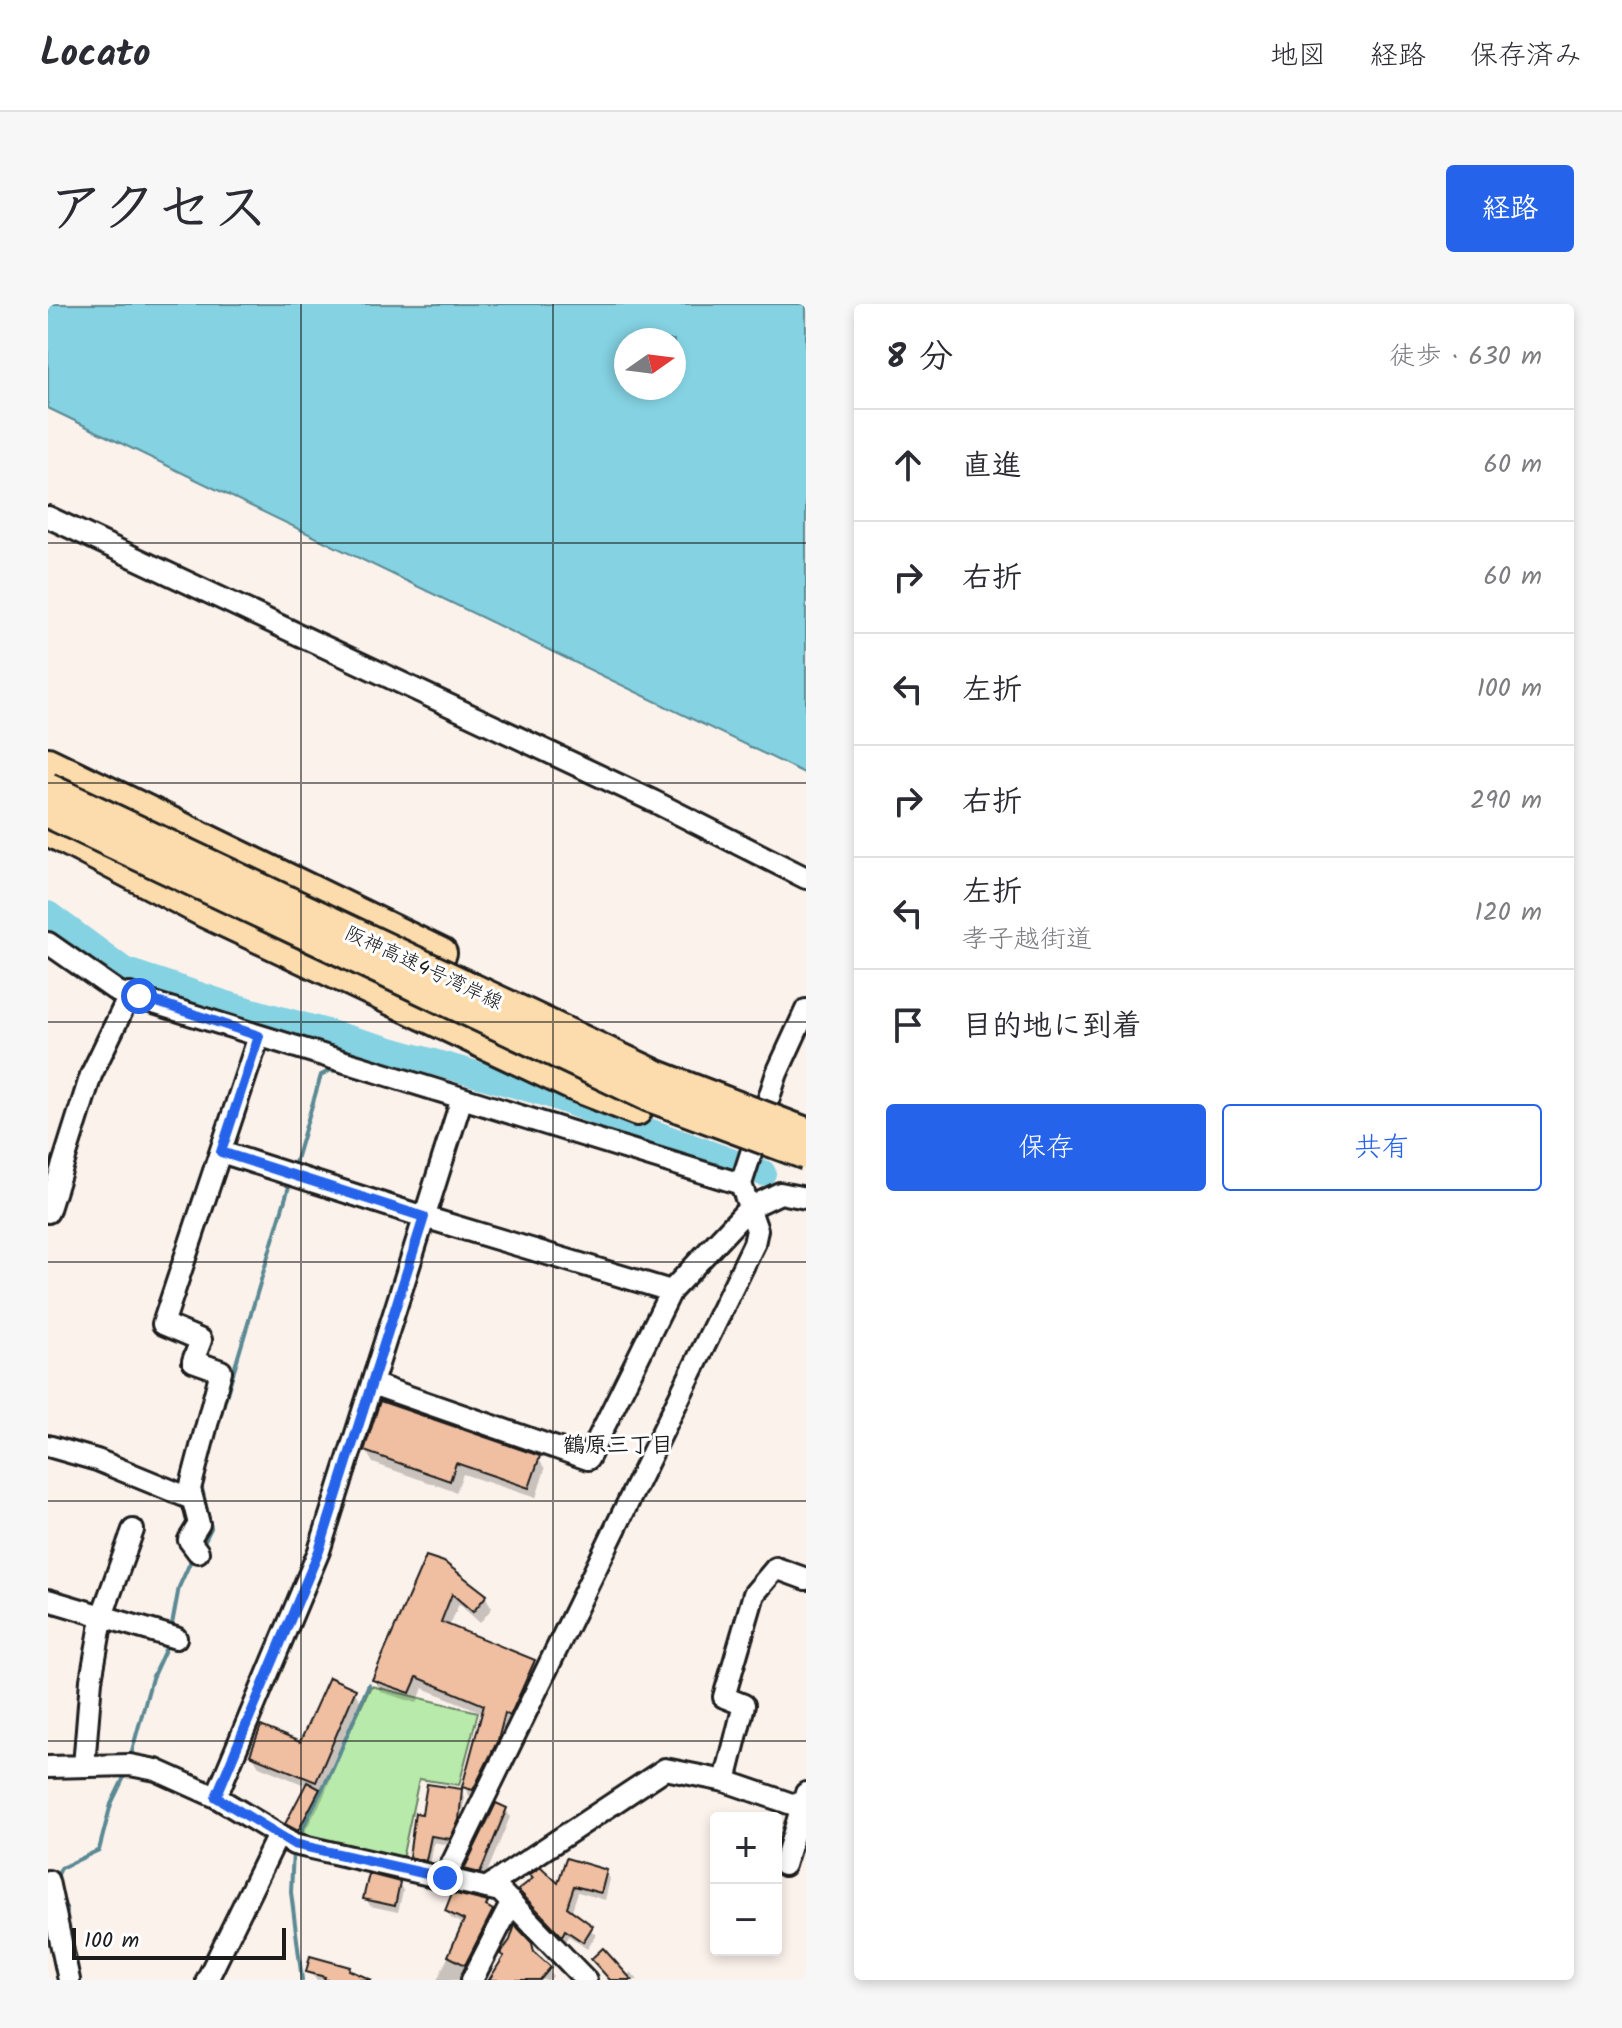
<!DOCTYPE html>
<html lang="ja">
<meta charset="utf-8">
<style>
body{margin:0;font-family:Kalam,"Klee One",sans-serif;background:#f7f7f7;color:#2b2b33}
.controls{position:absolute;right:24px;bottom:24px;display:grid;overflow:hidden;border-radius:8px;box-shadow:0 4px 12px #0003}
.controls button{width:72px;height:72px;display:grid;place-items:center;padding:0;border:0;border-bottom:2px solid #e1e1e2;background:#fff;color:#2b2b33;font:40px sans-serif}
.compass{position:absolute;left:566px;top:24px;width:72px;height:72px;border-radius:50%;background:#fff;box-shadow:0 4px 12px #0003;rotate:76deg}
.scale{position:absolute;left:24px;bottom:20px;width:214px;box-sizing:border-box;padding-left:8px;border:4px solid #1c1c1c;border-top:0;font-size:22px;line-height:28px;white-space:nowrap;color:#1c1c1c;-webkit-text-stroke:6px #fff;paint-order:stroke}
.stop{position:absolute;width:24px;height:24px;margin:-18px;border:6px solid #2563eb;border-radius:50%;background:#fff}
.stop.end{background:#2563eb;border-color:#fff;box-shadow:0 2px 8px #0008}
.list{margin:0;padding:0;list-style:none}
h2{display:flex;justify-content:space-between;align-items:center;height:104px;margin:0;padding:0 32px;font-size:34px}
h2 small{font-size:26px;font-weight:400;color:#7c7c81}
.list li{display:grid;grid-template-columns:52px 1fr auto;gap:24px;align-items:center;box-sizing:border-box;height:112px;padding:0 32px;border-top:2px solid #e1e1e2}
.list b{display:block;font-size:30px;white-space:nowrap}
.list p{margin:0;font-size:26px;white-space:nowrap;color:#7c7c81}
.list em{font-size:26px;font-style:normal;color:#7c7c81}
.actions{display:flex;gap:16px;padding:24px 32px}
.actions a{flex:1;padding:18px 0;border:2px solid #2563eb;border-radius:8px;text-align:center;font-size:28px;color:#2563eb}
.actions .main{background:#2563eb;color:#fff}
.icon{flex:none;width:44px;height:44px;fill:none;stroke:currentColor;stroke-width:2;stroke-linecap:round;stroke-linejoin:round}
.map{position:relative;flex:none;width:758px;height:1676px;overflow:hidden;border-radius:8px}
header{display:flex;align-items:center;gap:48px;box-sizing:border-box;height:112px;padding:0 40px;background:#fff;border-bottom:2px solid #e1e1e2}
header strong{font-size:38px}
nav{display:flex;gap:44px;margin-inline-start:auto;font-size:28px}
.intro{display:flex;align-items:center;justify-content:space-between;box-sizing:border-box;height:192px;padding:0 48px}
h1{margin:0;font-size:56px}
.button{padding:20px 36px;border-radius:8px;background:#2563eb;color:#fff;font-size:28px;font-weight:700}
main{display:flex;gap:48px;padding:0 48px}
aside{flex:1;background:#fff;border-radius:8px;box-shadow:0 4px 12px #0003}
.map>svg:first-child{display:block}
.green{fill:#b8eaab;stroke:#6a8364;stroke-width:2}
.water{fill:#84d2e2;stroke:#5a8993;stroke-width:2;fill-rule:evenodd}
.shadow{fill:#0003}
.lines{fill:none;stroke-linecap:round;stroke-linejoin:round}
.stream{stroke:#5a8993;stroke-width:4}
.river{stroke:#84d2e2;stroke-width:26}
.building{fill:#f0bfa1;stroke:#1c1c1c;stroke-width:2}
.minor-casing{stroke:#1c1c1c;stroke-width:26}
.highway-casing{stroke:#1c1c1c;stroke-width:34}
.minor{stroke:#fff;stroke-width:20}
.highway{stroke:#fcdcac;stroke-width:28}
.highway-bridge-casing{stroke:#1c1c1c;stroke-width:34;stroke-linecap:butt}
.highway-bridge{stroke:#fcdcac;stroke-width:28}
.route{stroke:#2563eb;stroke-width:10}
.grid{fill:none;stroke:#1c1c1c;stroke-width:2;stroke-opacity:0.55}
.labels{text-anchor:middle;stroke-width:6;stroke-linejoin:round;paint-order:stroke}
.street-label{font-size:20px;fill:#1c1c1c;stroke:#fff}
.neighbourhood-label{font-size:22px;font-weight:bold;fill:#1c1c1c;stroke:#fff}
</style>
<header>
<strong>Locato</strong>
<nav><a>地図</a><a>経路</a><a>保存済み</a></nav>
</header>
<div class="intro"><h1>アクセス</h1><a class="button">経路</a></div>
<main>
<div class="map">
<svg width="758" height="1676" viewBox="0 0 758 1676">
<rect width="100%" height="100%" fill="#fcf2ec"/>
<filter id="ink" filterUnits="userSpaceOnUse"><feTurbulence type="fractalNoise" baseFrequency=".0125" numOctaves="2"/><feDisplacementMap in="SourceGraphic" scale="16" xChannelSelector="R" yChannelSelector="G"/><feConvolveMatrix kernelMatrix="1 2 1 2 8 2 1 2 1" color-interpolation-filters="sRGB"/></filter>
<g filter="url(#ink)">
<!-- green -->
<path class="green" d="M323 1382 430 1408 411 1481 371 1475 354 1555 250 1536Z"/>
<!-- water -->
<path class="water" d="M0 0H758V470L0 104ZM578 36H626V84H578Z"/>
<!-- shadow -->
<path class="shadow" d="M318 1147 490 1154 497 1165 488 1194 415 1170 408 1188 325 1159Z
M379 1254 437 1292 444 1304 432 1319 411 1300 401 1323 486 1358 492 1369 432 1497 423 1494 416 1483 436 1409 375 1384 369 1399 333 1388 327 1376Z
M306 1387 313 1398 275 1494 254 1533 240 1520 259 1482 211 1462 204 1451 253 1440Z
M413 1487 417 1495 405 1542 386 1538 382 1563 367 1560 363 1552 376 1512Z
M458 1505 462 1513 436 1576 422 1572 418 1565Z
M558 1567 562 1575 557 1596 530 1588 523 1609 548 1631 539 1645 521 1632 518 1638 472 1587 511 1582Z
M351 1579 355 1587 350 1608 322 1602 318 1594Z
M438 1599 448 1614 413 1676H389L416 1620 403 1614 399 1607Z
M483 1640 505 1672 502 1676H445L457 1654 455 1650Z
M545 1656 578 1673 583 1668 590 1676H563Z
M301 1665 322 1676H269L260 1667Z"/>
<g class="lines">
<!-- stream -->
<path class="stream" d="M335 762 340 746
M247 859 273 771 283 766 297 768
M166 1133 242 879
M153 1180 163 1224 154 1242
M123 1326 131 1283 145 1252
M82 1454 104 1374 121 1337
M249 1534 285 1464 321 1380
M245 1547 243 1588 254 1676
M17 1615 19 1608 8 1575 13 1564 51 1546 63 1500 78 1469"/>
<!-- river -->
<path class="river" d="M0 610 76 666 179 700 499 790 715 869"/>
</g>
<!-- building -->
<path class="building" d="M332 1097 492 1152 481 1184 408 1159 402 1177 316 1147Z
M378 1252 396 1258 439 1291 425 1308 404 1290 393 1318 487 1356 462 1412 457 1409 450 1436 425 1486 414 1483 436 1401 369 1373 362 1389 324 1376Z
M281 1373 308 1385 268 1478 202 1451 213 1422 252 1438Z
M259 1478 272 1485 250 1527 237 1520Z
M379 1480 414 1485 411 1516 402 1535 383 1532 378 1557 361 1553 367 1509 374 1510Z
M448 1499 459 1504 432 1569 416 1565Z
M518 1554 559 1566 553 1589 526 1582 519 1603 545 1622 535 1638 517 1626 514 1632 470 1586 485 1574 481 1571 493 1563 510 1579Z
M321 1570 352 1578 347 1602 315 1595Z
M404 1589 440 1598 438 1602 445 1606 417 1661 400 1652 416 1616 397 1607Z
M467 1621 484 1639 486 1648 503 1663 492 1676H441L456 1652 452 1650 462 1636Z
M555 1644 584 1676H562L543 1655Z
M262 1652 302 1663 301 1666 324 1676H276L277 1673 258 1668Z"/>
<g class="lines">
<defs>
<path id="minor" d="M0 213 605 497 758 574
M0 639 70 688 693 880
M173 848 376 913 623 987
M0 908 43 771 82 690
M324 1080 540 1155 623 987 701 904 732 889 758 894
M0 1142 49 1156 144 1195
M150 1248 141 1236 151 1220 142 1185 173 1067 145 1057 153 1036 115 1020 211 732
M0 1296 128 1334
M36 1462 43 1376 55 1309 85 1226
M0 1463 82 1461 108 1466 168 1493 246 1540 452 1587 538 1676
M677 1477 696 1401 676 1393 706 1290 728 1264 758 1275
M168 1493 271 1247 414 794
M736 1561 758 1489
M397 1574 706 940 709 926 693 880 729 769 758 706
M0 1577 21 1676
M438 1584 617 1465 677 1477 758 1505
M159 1676 230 1531
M424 1676 464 1598"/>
<path id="highway" d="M0 458 394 649
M0 527 157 609 525 782 589 807"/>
</defs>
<!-- minor casing -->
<use href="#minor" class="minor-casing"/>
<!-- highway casing -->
<use href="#highway" class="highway-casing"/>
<!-- minor -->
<use href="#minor" class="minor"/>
<!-- highway -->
<use href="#highway" class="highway"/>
<defs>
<path id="highway-bridge" d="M0 484 609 771 758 828
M0 509 599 792 758 851"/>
</defs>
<!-- highway-bridge casing -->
<use href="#highway-bridge" class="highway-bridge-casing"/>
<!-- highway-bridge -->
<use href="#highway-bridge" class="highway-bridge"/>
</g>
</g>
<g class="lines" filter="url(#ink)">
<!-- route -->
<path class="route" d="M91 692 211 732 173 848 376 913 271 1247 168 1493 246 1540 397 1574"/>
</g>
<!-- grid -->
<path class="grid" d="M253 0V1676M505 0V1676M0 239H758M0 479H758M0 718H758M0 958H758M0 1197H758M0 1437H758"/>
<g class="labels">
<!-- street labels -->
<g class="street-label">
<text transform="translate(376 663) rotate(25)" y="7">阪神高速4号湾岸線</text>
</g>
<!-- neighbourhood labels -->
<g class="neighbourhood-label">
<text x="570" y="1148">鶴原三丁目</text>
</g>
</g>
</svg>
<div class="controls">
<button>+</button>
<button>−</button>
</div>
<svg class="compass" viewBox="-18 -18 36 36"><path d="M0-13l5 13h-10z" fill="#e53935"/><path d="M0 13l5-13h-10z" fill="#7c7c81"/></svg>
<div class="scale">100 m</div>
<div class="stop" style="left:91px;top:692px"></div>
<div class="stop end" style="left:397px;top:1574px"></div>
</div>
<aside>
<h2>8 分<small>徒歩 · 630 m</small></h2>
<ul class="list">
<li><svg class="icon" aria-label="ahead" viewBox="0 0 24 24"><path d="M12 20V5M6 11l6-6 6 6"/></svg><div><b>直進</b></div><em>60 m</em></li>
<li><svg class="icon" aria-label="right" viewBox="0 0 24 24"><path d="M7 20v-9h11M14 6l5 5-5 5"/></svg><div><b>右折</b></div><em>60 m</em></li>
<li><svg class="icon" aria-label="left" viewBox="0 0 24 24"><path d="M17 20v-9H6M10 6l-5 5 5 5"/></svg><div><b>左折</b></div><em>100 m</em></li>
<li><svg class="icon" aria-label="right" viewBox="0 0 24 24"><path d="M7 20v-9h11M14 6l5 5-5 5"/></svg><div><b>右折</b></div><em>290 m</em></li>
<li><svg class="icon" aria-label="left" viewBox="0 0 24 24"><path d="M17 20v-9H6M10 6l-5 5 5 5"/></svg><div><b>左折</b><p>孝子越街道</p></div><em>120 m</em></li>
<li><svg class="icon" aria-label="arrive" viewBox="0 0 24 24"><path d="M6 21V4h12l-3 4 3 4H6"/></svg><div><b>目的地に到着</b></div></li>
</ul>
<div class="actions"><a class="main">保存</a><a>共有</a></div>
</aside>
</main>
